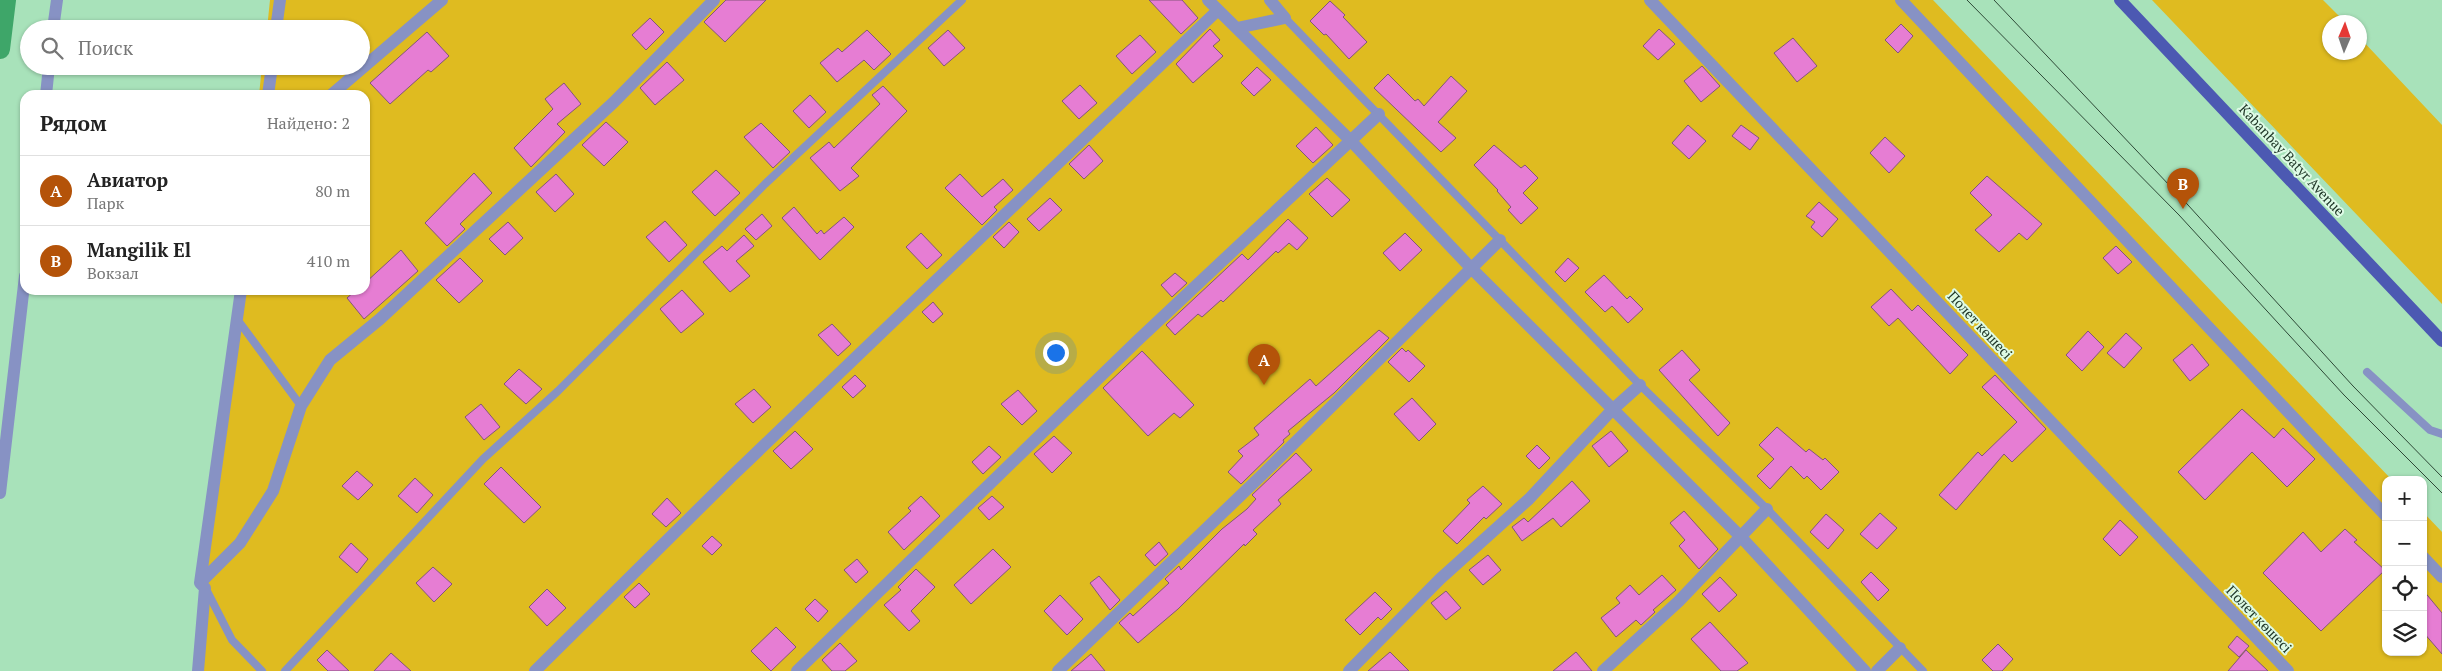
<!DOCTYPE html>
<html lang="ru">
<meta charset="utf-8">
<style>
body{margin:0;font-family:"PT Serif",serif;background:#f6f6f6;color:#222}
.controls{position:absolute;right:15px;bottom:15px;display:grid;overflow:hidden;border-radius:10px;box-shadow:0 1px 4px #0004}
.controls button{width:45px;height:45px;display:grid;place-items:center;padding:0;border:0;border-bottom:1px solid #e0e0e0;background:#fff;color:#222;font:25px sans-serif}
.compass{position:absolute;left:2322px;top:15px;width:45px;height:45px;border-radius:50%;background:#fff;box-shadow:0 1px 4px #0004;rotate:2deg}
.you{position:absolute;left:1055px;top:352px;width:18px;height:18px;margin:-12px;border:4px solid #fff;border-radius:50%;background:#1a73e8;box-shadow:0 0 0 8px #1a73e833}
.badge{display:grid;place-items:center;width:32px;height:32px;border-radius:50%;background:#b45309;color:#fff;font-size:16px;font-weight:700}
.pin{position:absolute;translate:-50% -41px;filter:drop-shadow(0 1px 2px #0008)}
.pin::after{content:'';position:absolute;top:26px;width:18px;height:15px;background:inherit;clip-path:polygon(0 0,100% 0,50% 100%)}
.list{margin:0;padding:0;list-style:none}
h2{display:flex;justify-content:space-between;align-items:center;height:65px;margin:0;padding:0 20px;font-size:21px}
h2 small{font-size:16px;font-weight:400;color:#767676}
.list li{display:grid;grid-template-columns:32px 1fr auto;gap:15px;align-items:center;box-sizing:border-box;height:70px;padding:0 20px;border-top:1px solid #e0e0e0}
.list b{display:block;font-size:19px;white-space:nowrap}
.list p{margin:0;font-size:16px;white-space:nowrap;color:#767676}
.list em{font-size:16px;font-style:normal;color:#767676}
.icon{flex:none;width:28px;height:28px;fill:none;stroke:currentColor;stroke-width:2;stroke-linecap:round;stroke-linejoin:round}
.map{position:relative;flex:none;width:2442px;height:671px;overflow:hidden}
.search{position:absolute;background:#fff;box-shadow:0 1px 4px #0004;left:20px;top:20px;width:350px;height:55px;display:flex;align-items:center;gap:12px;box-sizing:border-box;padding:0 18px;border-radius:28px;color:#767676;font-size:19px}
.panel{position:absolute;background:#fff;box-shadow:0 1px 4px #0004;left:20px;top:90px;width:350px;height:205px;border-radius:15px}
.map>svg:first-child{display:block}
.green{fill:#dfbb20}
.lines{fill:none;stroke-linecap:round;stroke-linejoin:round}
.canal{stroke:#3ea669;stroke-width:20}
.building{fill:#e67dd3;stroke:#83557a}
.lane{stroke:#8792c4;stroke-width:8}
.street{stroke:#8792c4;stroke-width:12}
.primary{stroke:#4c59b2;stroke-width:12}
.tram{stroke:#2e4937;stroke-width:1}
.labels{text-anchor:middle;stroke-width:4;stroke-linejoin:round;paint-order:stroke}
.street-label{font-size:14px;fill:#1e3526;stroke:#defbe6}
</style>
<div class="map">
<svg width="2442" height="671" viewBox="0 0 2442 671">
<rect width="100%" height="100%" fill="#a8e2ba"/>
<!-- green -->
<path class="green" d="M270 0H1933L2392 480H2386V652H2423V512L2442 532V671H193L237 290H365V95H259L262 66H361V29H267Z
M2152 0H2323L2345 22H2330V52H2360V38L2442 125V304Z"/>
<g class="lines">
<!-- canal -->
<path class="canal" d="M0 49 6 0"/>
</g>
<!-- building -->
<path class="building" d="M726 0H766L725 42 704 22Z
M1149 0H1182L1198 18 1181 34Z
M1330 1 1345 15 1343 17 1367 42 1349 59 1326 34 1324 35 1310 21Z
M650 18 664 32 646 50 632 35Z
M1901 24 1913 36 1898 53 1885 40Z
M1210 29 1220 40 1213 46 1223 56 1193 83 1176 64Z
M1659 29 1675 44 1658 60 1643 46Z
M867 30 891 54 874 70 864 60 837 82 820 63 838 48 842 52Z
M948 30 965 48 944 66 928 48Z
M427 32 449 56 431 72 428 70 390 104 370 83Z
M1140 35 1156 52 1132 74 1116 56Z
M1793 38 1817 66 1797 82 1774 53Z
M667 62 684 80 655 105 640 88Z
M1702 66 1720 86 1701 102 1684 81Z
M1257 67 1271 80 1254 96 1241 83Z
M1388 74 1415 101 1418 99 1424 106 1451 76 1467 91 1438 122 1456 138 1441 152 1374 88Z
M564 83 581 104 557 124 565 132 531 167 514 148 553 109 545 99Z
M1080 85 1097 103 1079 119 1062 101Z
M883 86 907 111 851 168 859 176 840 191 810 158 829 142 834 148 880 104 872 95Z
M810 95 826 112 809 128 793 111Z
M606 122 628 142 604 166 582 145Z
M761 123 790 152 773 168 744 137Z
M1688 125 1706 141 1689 159 1672 143Z
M1741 125 1759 138 1750 150 1732 136Z
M1316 127 1333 145 1313 163 1296 146Z
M1885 137 1905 156 1889 173 1870 153Z
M1089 145 1103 161 1084 179 1069 164Z
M1494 145 1521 168 1525 165 1538 178 1523 193 1538 208 1521 224 1508 210 1511 207 1497 191 1498 190 1474 165Z
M716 170 740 193 715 216 692 192Z
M474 173 492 193 460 224 465 229 447 246 425 223Z
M556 174 574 194 555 212 536 192Z
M960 174 982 197 1003 179 1013 190 994 207 997 210 982 225 945 188Z
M1987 176 2042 224 2027 240 2019 233 1999 252 1975 230 1992 215 1970 193Z
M1327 178 1350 200 1332 217 1309 194Z
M1050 198 1062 210 1039 231 1027 219Z
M1819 202 1838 219 1822 237 1811 227 1815 222 1806 216Z
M794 207 817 234 821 230 824 234 844 217 854 227 820 260 782 218Z
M762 214 772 226 756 240 745 229Z
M1288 219 1308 238 1297 250 1289 243 1278 253 1276 251 1223 302 1221 300 1202 317 1198 314 1175 335 1166 325 1242 254 1248 260Z
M665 221 687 245 669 262 646 237Z
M508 222 523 238 505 255 489 239Z
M1009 222 1019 232 1004 248 993 237Z
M921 233 942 255 927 269 906 247Z
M1405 233 1422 250 1400 271 1383 253Z
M744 235 754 246 736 261 750 276 730 292 703 262 722 246 727 251Z
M2116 246 2132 262 2118 274 2103 258Z
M401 250 418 271 364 319 347 298 356 290H365V283Z
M460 258 483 281 459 303 436 280Z
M1568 258 1579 268 1565 282 1555 272Z
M1175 273 1187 283 1172 297 1161 285Z
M1604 275 1627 299 1630 296 1643 309 1628 323 1612 306 1605 312 1585 292Z
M1891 289 1912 311 1918 305 1968 355 1950 374 1898 318 1889 326 1871 307Z
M682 290 704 314 681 333 660 309Z
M933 302 943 314 933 323 922 312Z
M832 324 851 344 838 356 818 335Z
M1379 330 1389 338 1334 393 1288 431 1290 434 1283 440 1284 442 1241 484 1228 472 1243 456 1238 451 1259 435 1254 428 1310 379 1316 386Z
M2088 331 2104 347 2082 371 2066 355Z
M2126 333 2142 348 2124 368 2107 353Z
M2192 344 2209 365 2190 381 2173 360Z
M1402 348 1406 352 1408 350 1425 366 1409 382 1388 362Z
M1682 350 1700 370 1689 380 1730 423 1718 436 1659 370Z
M1142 351 1194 405 1180 418 1174 413 1148 436 1103 388Z
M519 369 542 389 526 404 504 384Z
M855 375 866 386 853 398 842 387Z
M1995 375 2046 429 2012 462 2004 454 1956 510 1939 495 1978 452 1982 456 2017 422 1982 387Z
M754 389 771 407 753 423 735 404Z
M1018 390 1037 411 1022 425 1001 404Z
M1412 398 1436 424 1419 441 1394 414Z
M481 404 500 427 484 440 465 417Z
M2242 409 2274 438 2283 428 2315 459 2287 487 2252 452 2205 500 2178 472Z
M1777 427 1806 452 1809 449 1823 460 1825 458 1839 472 1821 490 1807 476 1804 479 1791 466 1770 489 1757 476 1774 459 1759 445Z
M795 431 813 449 791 469 773 451Z
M1611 431 1628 451 1609 467 1592 446Z
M1054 436 1072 453 1052 473 1034 454Z
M1537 445 1550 458 1539 469 1526 456Z
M989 446 1001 457 983 474 972 462Z
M1296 453 1312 470 1278 500 1281 504 1253 530 1257 534 1245 546 1244 544 1178 609 1138 643 1119 623 1130 613 1133 616 1169 583 1165 579 1179 566 1181 570 1222 529 1247 509 1256 499 1252 495Z
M501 467 541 507 524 523 484 484Z
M357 471 373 485 358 500 342 486Z
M415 478 433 495 417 513 398 496Z
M1572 481 1590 501 1561 527 1553 518 1522 541 1512 527 1524 518 1528 522Z
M1483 486 1502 504 1486 519 1484 517 1457 544 1443 531 1470 503 1467 500Z
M921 496 940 516 904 550 888 532 911 511 908 508Z
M992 496 1004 507 989 520 978 508Z
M667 498 681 513 666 527 652 514Z
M1684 511 1718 549 1699 569 1679 546 1685 540 1670 523Z
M1880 513 1897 528 1877 549 1860 534Z
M1826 514 1844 530 1828 549 1810 532Z
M2120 520 2138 537 2120 556 2103 539Z
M2345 529 2357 540 2354 542 2385 570 2321 631 2263 573 2303 532 2321 552Z
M712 536 722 545 712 555 702 546Z
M1159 542 1168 554 1155 566 1145 555Z
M351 543 368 559 357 573 339 557Z
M993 549 1011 567 971 604 954 585Z
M1488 555 1501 570 1483 585 1469 570Z
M857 559 868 572 856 583 844 570Z
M433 567 452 584 434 602 416 583Z
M916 569 935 587 911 611 920 621 909 631 884 605 901 590 898 587Z
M1871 572 1889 590 1878 601 1861 582Z
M1662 575 1676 590 1653 610 1655 612 1641 625 1636 620 1616 637 1601 618 1620 603 1616 598 1630 585 1639 595Z
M1099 576 1120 600 1110 610 1090 583Z
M1720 577 1737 595 1719 612 1702 594Z
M639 583 650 594 635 608 624 597Z
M547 589 566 608 547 626 529 607Z
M2423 590 2442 613V654L2423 632Z
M1446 591 1461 608 1446 620 1431 603Z
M1375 592 1392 609 1381 620 1378 617 1360 635 1345 620Z
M1060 595 1083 619 1067 635 1044 611Z
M815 599 828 611 818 622 805 609Z
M1710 622 1748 663 1737 671H1721L1691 639Z
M776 627 796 647 771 671 751 651Z
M2237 636 2249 646 2239 657 2228 647Z
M840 643 857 661 845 671H832L822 660Z
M1998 644 2013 659 2002 671H1993L1982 660Z
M327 650 349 671H328L317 660Z
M2246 650 2268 671H2228Z
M1390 652 1409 671H1368Z
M1576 652 1592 671H1553Z
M391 653 411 671H374Z
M1091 654 1105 671H1071Z"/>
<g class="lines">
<!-- lane -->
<path class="lane" d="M1285 18 1640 385 1767 509 1923 671
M237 319 301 406
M2367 372 2430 430 2442 434
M206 589 232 640 262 671
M285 671 483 459 558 391 765 184 962 0"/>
<!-- street -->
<path class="street" d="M1208 0 1350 140 1471 268 1741 537 1865 671
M1650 0 2288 671
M1901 0 2386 516
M1237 28 1285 18 1270 0
M53 29 57 0
M276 29 280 0
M46 95 49 66
M268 95 272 66
M331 95 442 0
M0 493 25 276
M2423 557 2442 577
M200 583 240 543 273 491 301 406 330 360 380 319 614 102 714 0
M198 671 205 588 200 583 241 290
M535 671 731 477 1218 10
M797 671 1137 341 1379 114
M1058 671 1263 474 1500 240
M1349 671 1440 579 1529 499 1612 410 1640 385
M1603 671 1679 601 1767 509
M1877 671 1900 648"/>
<!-- primary -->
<path class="primary" d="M2120 0 2442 341"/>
<!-- tram -->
<path class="tram" d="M1967 0 2179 215 2344 395 2442 493
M1994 0 2188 205 2353 386 2442 477"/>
</g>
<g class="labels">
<!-- street labels -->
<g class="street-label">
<text transform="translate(2292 160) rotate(47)" y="5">Kabanbay Batyr Avenue</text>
<text transform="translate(1980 325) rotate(47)" y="5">Полет көшесі</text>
<text transform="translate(2259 619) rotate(46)" y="5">Полет көшесі</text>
</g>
</g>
</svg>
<div class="controls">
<button>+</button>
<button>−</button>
<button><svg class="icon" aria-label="locate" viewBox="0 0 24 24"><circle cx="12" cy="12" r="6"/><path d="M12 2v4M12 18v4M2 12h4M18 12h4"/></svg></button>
<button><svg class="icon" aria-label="layers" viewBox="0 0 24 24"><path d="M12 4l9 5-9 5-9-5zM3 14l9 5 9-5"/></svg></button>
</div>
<svg class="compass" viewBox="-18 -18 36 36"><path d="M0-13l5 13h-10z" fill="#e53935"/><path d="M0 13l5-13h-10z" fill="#767676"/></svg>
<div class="you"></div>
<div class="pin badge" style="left:1264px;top:385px">A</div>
<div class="pin badge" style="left:2183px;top:209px">B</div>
<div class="search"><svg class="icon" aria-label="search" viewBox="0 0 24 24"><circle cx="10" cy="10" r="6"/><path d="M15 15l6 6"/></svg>Поиск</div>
<section class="panel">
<h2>Рядом<small>Найдено: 2</small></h2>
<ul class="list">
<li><span class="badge">A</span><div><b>Авиатор</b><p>Парк</p></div><em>80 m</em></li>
<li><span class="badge">B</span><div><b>Mangilik El</b><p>Вокзал</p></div><em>410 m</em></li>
</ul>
</section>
</div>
